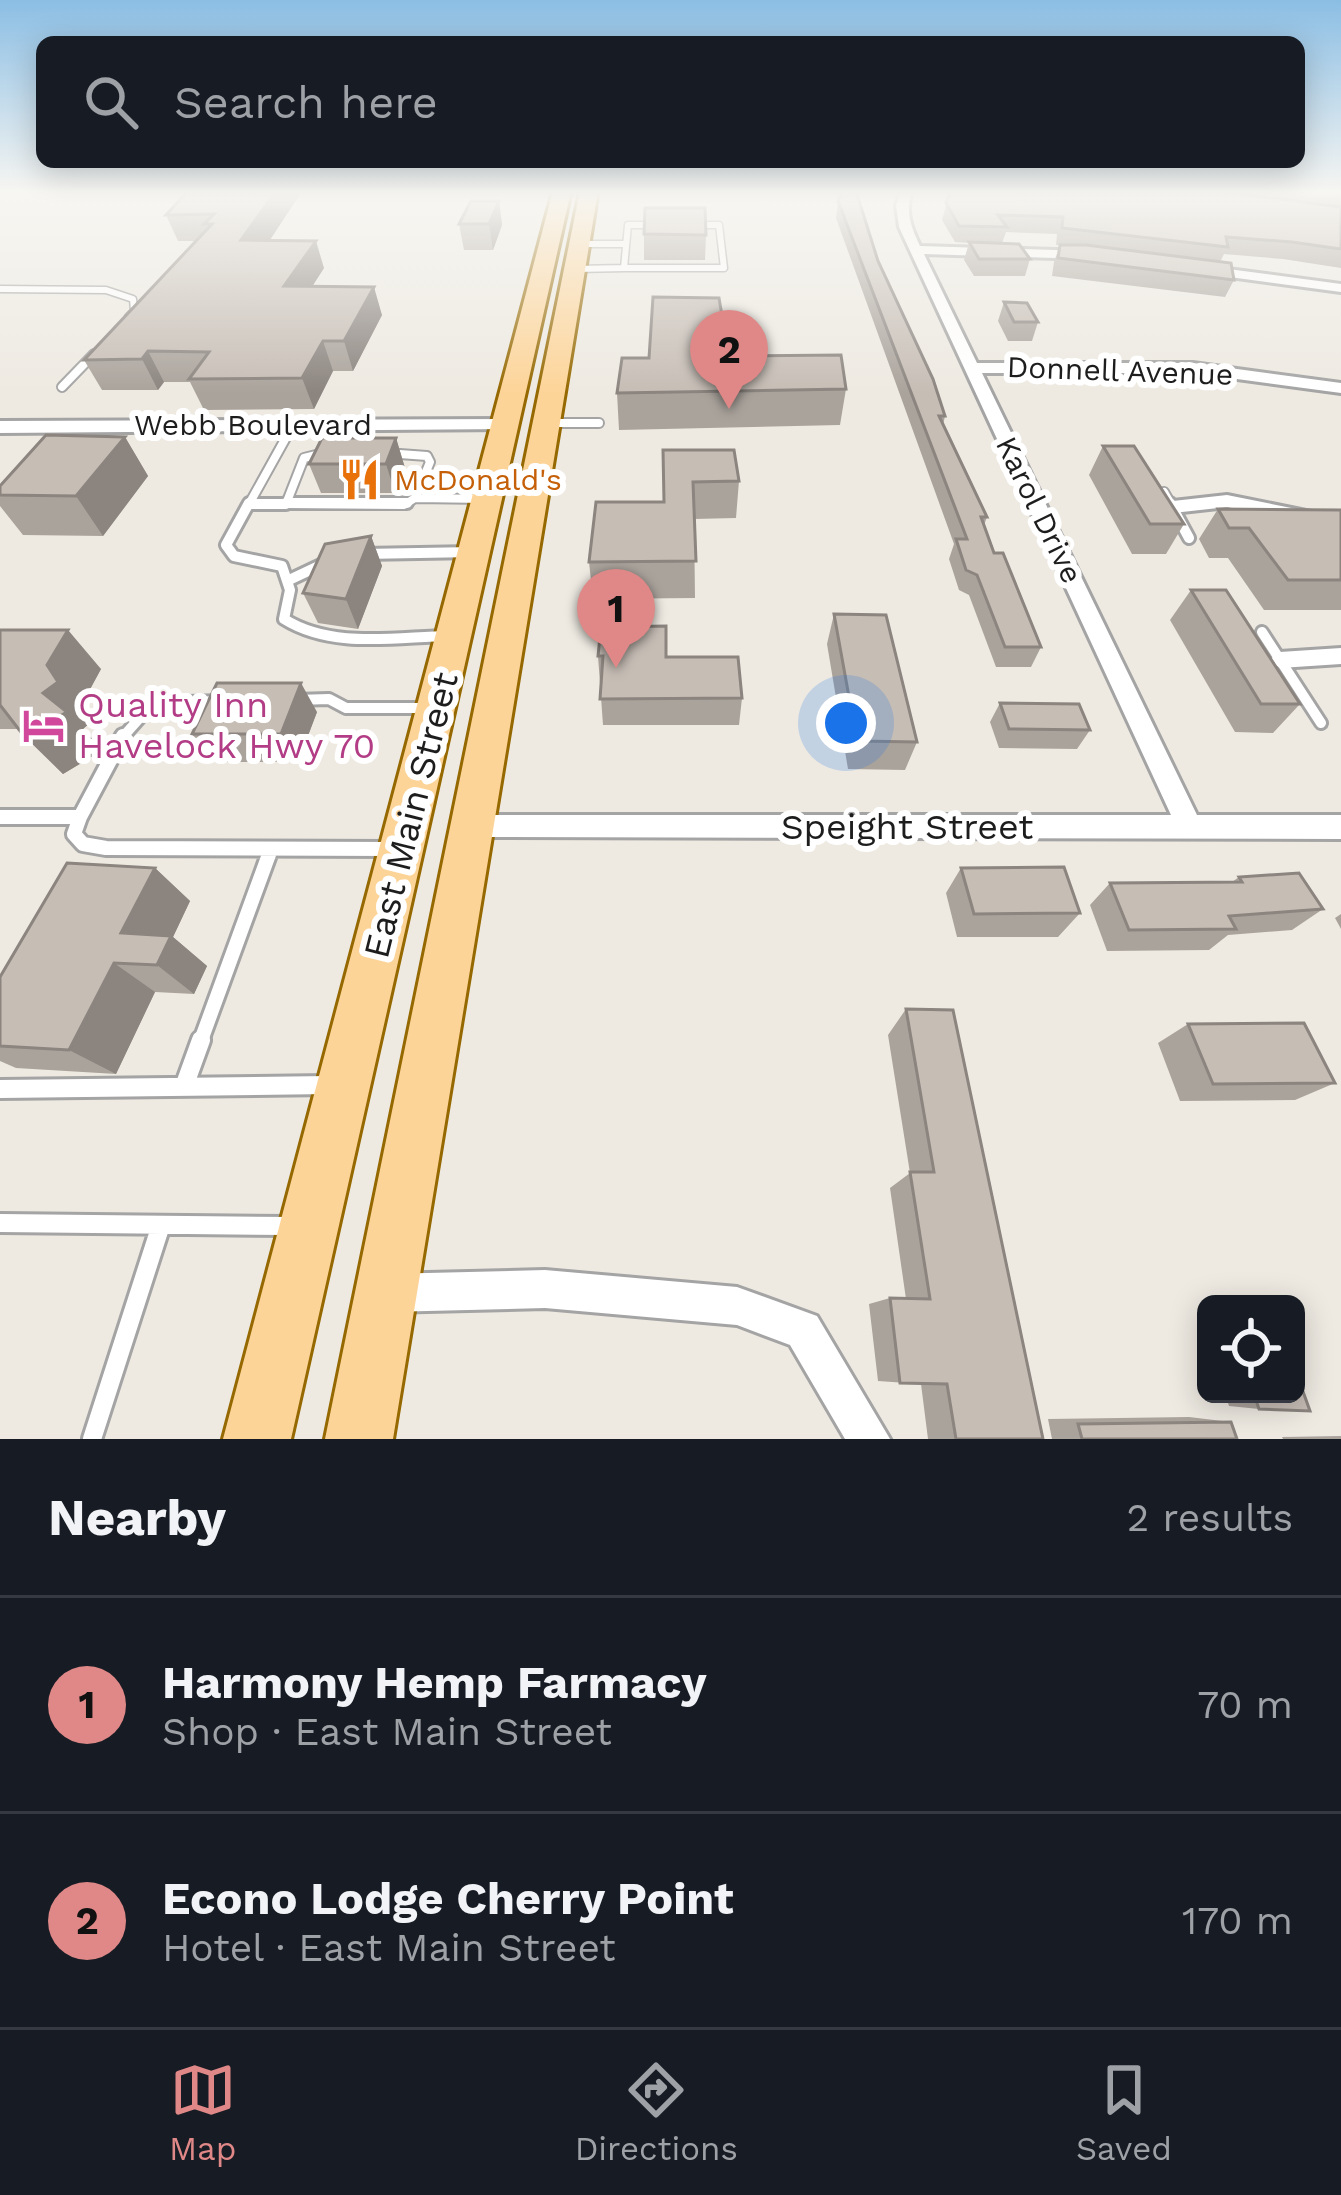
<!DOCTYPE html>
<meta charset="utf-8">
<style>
body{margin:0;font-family:"Work Sans",sans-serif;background:#242831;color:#f1f3f6}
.controls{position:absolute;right:36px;bottom:36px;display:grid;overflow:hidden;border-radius:18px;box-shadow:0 6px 30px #0003}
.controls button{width:108px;height:108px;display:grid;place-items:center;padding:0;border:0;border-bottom:3px solid #363941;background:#171b24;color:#f1f3f6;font:60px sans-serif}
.you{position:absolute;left:846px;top:723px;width:42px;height:42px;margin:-30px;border:9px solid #fff;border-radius:50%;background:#1a73e8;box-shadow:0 0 0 18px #1a73e833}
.badge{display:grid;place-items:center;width:78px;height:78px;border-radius:50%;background:#df8887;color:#111;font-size:39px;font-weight:700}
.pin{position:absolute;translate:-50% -99px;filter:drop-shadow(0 3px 6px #0008)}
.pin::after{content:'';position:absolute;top:63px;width:42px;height:36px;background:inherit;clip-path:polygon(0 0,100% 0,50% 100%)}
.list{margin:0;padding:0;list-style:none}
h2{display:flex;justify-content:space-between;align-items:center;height:156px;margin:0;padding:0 48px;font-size:51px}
h2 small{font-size:39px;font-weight:400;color:#9ea1a6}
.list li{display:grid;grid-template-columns:78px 1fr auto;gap:36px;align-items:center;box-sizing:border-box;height:216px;padding:0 48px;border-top:3px solid #363941}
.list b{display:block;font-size:45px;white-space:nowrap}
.list p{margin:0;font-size:39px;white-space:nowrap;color:#9ea1a6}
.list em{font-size:39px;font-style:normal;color:#9ea1a6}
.icon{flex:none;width:66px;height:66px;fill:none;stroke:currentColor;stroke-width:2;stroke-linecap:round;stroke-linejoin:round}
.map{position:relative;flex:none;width:1341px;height:1439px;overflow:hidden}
.search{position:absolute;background:#171b24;box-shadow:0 6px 30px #0003;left:36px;right:36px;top:36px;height:132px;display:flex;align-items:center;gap:30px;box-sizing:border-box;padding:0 42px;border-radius:18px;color:#9ea1a6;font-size:45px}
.sheet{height:588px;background:#171b24}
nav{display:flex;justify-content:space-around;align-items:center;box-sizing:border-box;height:168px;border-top:3px solid #363941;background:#171b24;font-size:33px;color:#9ea1a6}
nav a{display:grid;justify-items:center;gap:6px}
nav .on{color:#df8887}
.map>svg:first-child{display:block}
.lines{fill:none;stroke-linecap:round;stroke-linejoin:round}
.service-far4-casing{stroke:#a4a4a4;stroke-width:9}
.service-far3-casing{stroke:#a4a4a4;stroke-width:12}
.service-far2-casing{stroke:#a4a4a4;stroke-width:16}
.service-far1-casing{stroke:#a4a4a4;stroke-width:20}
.service-casing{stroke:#a4a4a4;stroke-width:24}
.minor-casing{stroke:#a4a4a4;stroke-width:6}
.tertiary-casing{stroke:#a4a4a4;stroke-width:6}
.primary-casing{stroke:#956800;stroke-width:6}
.service-far4{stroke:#fff;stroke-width:6}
.service-far3{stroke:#fff;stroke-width:8}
.service-far2{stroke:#fff;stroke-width:10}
.service-far1{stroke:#fff;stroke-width:14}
.service{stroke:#fff;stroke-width:18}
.minor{fill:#fff;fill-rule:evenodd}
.tertiary{fill:#fff;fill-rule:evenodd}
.primary{fill:#fdd498;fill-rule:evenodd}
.wall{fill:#aaa39c}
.shaded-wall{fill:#8b847f}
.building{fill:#c6bdb5;stroke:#8b847f;stroke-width:3}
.labels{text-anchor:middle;stroke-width:12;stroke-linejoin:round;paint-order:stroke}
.far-street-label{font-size:30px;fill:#1d1d1d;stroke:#fff}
.far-food-label{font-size:30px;fill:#c56008;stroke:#fff;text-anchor:start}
.hotel-label{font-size:36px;fill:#b23c85;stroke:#fff;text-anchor:start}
.street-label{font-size:36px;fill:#1d1d1d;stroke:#fff}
</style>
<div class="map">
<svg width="1341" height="1439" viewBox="0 0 1341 1439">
<rect width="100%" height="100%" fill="#eeeae2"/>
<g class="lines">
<defs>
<path id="service-far4" d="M628 225H719L724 268H624Z
M580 244H626
M576 269 624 268
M0 289 106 290 133 299 134 311 128 317"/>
<path id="service-far3" d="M62 387 94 354
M547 423H599
M324 453 304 458 286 504 404 505 415 498 487 499
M386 453 427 456 430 462 415 498
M1164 492 1172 506
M249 504H286
M248 506 293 425"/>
<path id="service-far2" d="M249 503 226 545 234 556 282 566 290 590 284 619C332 649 394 637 448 636
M286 503H407
M1170 503 1189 538
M249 504H286
M363 554 474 552
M287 581 325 563
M1262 632 1321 723
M296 700 329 699 346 708H430
M121 739 153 703 222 701"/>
<path id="service-far1" d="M0 817H80L123 736
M80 817 74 834 83 844 106 848 393 849
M200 1043 271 849"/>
<path id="service" d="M185 1084 201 1040
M0 1089 329 1085
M0 1223 290 1226
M92 1439 161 1225"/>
<path id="minor" d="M901 191H912C905 212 911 227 920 246L1087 251 1093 255 1087 259 924 254 977 363H1193L1341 383V393L1193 373H982L1197 815H1341V839L473 837 464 834 460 826 464 818 473 815H1171L899 227 896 205Z
M1205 266 1341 284V292L1200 273V267Z
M1227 495 1341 518V530L1227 507 1173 513 1164 507 1173 501Z
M1341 648V664L1280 668 1269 660 1280 652Z
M545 1270 737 1287 817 1316 890 1439H845L790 1345 737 1325 545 1308 386 1312 372 1307 367 1293 372 1279 386 1274Z"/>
<path id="tertiary" d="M506 419 516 425 513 429 0 433V421Z"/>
<path id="primary" d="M553 191H571L291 1439H223Z
M580 191H598L393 1439H325Z"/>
</defs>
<!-- service-far4 casing -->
<use href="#service-far4" class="service-far4-casing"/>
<!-- service-far3 casing -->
<use href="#service-far3" class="service-far3-casing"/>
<!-- service-far2 casing -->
<use href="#service-far2" class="service-far2-casing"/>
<!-- service-far1 casing -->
<use href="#service-far1" class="service-far1-casing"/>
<!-- service casing -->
<use href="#service" class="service-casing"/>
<!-- minor casing -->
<use href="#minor" class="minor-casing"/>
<!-- tertiary casing -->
<use href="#tertiary" class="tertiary-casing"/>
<!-- primary casing -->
<use href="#primary" class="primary-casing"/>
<!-- service-far4 -->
<use href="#service-far4" class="service-far4"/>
<!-- service-far3 -->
<use href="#service-far3" class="service-far3"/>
<!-- service-far2 -->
<use href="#service-far2" class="service-far2"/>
<!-- service-far1 -->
<use href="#service-far1" class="service-far1"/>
<!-- service -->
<use href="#service" class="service"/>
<!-- minor -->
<use href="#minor" class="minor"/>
<!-- tertiary -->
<use href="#tertiary" class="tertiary"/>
<!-- primary -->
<use href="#primary" class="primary"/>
</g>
<!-- wall -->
<path class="wall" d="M188 191H302L270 240 324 268 312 286 382 315 353 371H333L314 409 204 410 190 382H164L158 390H102L84 360 196 241H178L166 215Z
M950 191H1341V268L1283 259 1224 254 1220 262 1234 280 1225 297 1052 276 1054 262 1060 245H1056L1057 234 1006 232 1002 243 1030 259 1025 276H974L964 260 969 243 955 242 942 220Z
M499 201 502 225 493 250H464L459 224Z
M838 201 878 261 945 416 943 425 987 517 984 525 994 553 1041 647 1031 667H996L969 595 959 590 949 559 954 544 836 218Z
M644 234 706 235 705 260H644Z
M1004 302 1038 322 1032 341H1008L998 321Z
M729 356 846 389 840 425 619 430 617 393Z
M125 437 148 476 103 536 23 535 0 506V486Z
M396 438 405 468 395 493H321L309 464Z
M1103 446 1184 524 1166 554H1132L1089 475Z
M663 450 739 481 736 518 694 519 695 598 593 599 589 562 663 502Z
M1218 509 1341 510V610H1264L1228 558H1209L1199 539Z
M371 536 382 566 358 629 318 623 303 593Z
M1191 590 1300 704 1273 733 1235 732 1170 620Z
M834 614 917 742 905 770 848 769 827 644Z
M0 630 101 669 82 704 93 720 83 729 103 750 63 774 19 729H0Z
M598 656 666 657 742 698 739 725H603Z
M1000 703 1090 730 1077 749 999 748 990 722Z
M317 712 298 762H214L192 734Z
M155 868 190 901 173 937 207 966 194 994 155 992 116 1074 16 1068 0 1061V977Z
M961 868 1080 913 1058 937H957L946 893Z
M1239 877 1323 909 1292 930 1228 935 1209 950 1107 951 1090 905 1110 883 1232 882Z
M1341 914V929L1335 918Z
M906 1009 1043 1439H928L921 1384 878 1381 869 1304 890 1298 906 1299 890 1188 910 1173 888 1035Z
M1188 1024 1335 1083 1295 1100 1180 1101 1158 1043Z
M1225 1394H1296L1259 1409 1229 1406Z
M1189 1417 1231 1422 1237 1439H1052L1048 1419Z
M1341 1436V1439H1283L1282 1437Z"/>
<!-- shaded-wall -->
<path class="shaded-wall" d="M276 191H302L252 267 241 240Z
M499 201 502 225 493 250 489 224Z
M316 241 324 268 294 315 284 286Z
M374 287 382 315 353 371 344 341Z
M323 341 333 371 314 409 302 378Z
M148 351 164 382 158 390 142 359Z
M125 437 148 476 103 536 76 496Z
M396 438 405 468 395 493 386 464Z
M371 536 382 566 358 629 346 599Z
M68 630 101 669 82 704 93 720 83 729 103 750 63 774 24 736 43 693 47 665Z
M301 683 317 712 298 762 281 734Z
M155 868 190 901 173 937 207 966 194 994 157 965 121 933Z
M114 963 155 992 116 1074 69 1050Z"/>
<!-- building -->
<path class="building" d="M188 191H276L241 240 316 241 284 286 374 287 344 341H323L302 378 189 379 209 352 148 351 142 359 84 360 212 224H204L214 214 166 215Z
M842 191H856L878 261 933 379 945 416H939L987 517H981L994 553H1003L1041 647H1005L977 575 966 570 956 539H967L838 201Z
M950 191H1217L1341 207V249L1292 242 1226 237 1228 247 1062 228 1063 217 998 215 1007 227 959 226 946 203Z
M471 201H499L489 224H459Z
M645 208H705L706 235 644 234Z
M969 242 1019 244 1030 259H979Z
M1060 245H1086L1231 263 1234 280 1058 258Z
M653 297 719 298 729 356 841 355 846 389 617 393 622 358H649Z
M1004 302 1027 303 1038 322H1014Z
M46 435 125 437 76 496 0 495V486Z
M322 438H396L386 464H309Z
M1103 446H1134L1184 524H1150Z
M663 450H734L739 481 693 482 696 561 589 562 596 502H664Z
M1218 509 1341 510V580H1288L1249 528H1229Z
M371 536 346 599 303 593 325 544Z
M1191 590H1226L1300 704H1261Z
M834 614 886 615 917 742 857 741Z
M666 626V657H738L742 698 600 699 603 656H598L601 627Z
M0 630H68L47 665 58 682 43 693 67 712 24 736 0 705Z
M217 683H301L281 734H192Z
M1000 703 1079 704 1090 730 1009 729Z
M67 863 155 868 121 933 171 936 157 965 114 963 69 1050 0 1046V977Z
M1064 867 1080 913 974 914 961 868Z
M1299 873 1323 909 1229 916 1236 929 1129 930 1110 883 1242 882 1239 877Z
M906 1009 953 1010 1043 1439H956L947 1384 900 1383 890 1298 930 1299 910 1172H934Z
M1304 1023 1335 1083 1213 1084 1188 1024Z
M1296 1372 1310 1411 1259 1409 1254 1394H1296Z
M1231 1422 1237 1439H1082L1078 1424Z"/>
<!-- sky -->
<linearGradient id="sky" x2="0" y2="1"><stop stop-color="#8bbee4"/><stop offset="0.49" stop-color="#f7f6f2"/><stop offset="1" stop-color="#f7f6f2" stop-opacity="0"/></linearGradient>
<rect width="1341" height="393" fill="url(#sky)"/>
<!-- icons -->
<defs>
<symbol id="restaurant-bare" viewBox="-9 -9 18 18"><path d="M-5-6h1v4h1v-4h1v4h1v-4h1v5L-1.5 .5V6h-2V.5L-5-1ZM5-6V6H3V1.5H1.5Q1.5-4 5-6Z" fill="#e8710a" stroke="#fff" stroke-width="2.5" paint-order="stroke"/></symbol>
<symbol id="hotel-bare" viewBox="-9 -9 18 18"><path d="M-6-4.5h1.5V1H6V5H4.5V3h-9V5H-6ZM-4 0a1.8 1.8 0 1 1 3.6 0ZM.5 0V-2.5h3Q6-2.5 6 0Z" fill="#d1479c" stroke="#fff" stroke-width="2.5" paint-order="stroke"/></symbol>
</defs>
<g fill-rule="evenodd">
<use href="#restaurant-bare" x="330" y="450" width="59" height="59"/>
<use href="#hotel-bare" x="14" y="696" width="59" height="59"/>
</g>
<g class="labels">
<!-- far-street labels -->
<g class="far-street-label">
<text transform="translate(1120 371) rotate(2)" y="10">Donnell Avenue</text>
<text x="253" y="435">Webb Boulevard</text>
<text transform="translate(1039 510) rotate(64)" y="10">Karol Drive</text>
</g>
<!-- far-food labels -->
<g class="far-food-label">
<text x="394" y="490">McDonald's</text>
</g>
<!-- hotel labels -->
<g class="hotel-label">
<text x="78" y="717">Quality Inn<tspan x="78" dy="41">Havelock Hwy 70</tspan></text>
</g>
<!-- street labels -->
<g class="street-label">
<text transform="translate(410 815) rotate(-76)" y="13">East Main Street</text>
<text x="907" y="839">Speight Street</text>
</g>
</g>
</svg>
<div class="controls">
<button><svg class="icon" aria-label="locate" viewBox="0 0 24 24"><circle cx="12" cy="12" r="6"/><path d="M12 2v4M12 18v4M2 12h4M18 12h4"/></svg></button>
</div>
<div class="you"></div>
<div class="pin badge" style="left:616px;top:668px">1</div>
<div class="pin badge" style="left:729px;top:409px">2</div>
<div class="search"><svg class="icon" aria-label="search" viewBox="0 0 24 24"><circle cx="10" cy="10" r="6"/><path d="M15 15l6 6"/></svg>Search here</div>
</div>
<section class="sheet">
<h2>Nearby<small>2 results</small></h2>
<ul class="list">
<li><span class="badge">1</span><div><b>Harmony Hemp Farmacy</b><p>Shop · East Main Street</p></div><em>70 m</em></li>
<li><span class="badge">2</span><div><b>Econo Lodge Cherry Point</b><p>Hotel · East Main Street</p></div><em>170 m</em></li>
</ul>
</section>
<nav>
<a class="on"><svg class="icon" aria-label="map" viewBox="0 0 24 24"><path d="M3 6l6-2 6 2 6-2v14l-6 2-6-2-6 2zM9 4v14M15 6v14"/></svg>Map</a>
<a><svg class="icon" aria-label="directions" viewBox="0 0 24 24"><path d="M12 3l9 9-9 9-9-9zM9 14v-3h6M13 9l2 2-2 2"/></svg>Directions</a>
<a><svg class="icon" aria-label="saved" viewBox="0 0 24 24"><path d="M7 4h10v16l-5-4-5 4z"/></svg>Saved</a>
</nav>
